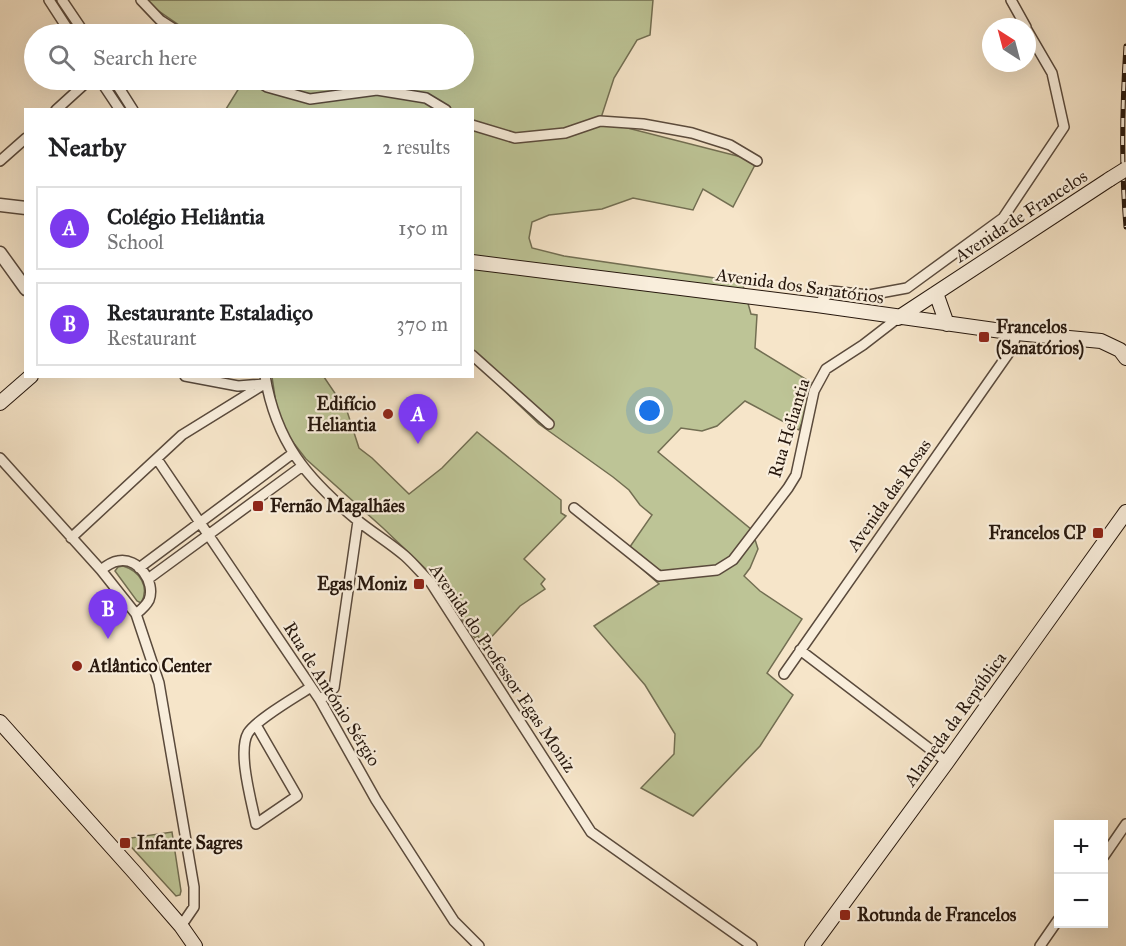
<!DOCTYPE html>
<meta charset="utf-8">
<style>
body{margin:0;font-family:"IM FELL Great Primer",serif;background:#f2f2f2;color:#202124}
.controls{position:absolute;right:18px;bottom:18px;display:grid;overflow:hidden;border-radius:0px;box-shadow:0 6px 24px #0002}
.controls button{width:54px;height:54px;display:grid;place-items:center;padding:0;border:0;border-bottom:2px solid #e0e0e0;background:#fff;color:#202124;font:30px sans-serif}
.compass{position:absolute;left:982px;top:18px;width:54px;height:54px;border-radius:50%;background:#fff;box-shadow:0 6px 24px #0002;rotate:324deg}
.you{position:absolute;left:650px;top:411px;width:21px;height:21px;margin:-15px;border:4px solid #fff;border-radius:50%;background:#1a73e8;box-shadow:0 0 0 9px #1a73e833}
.badge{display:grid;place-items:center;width:39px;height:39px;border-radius:50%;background:#7c3aed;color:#fff;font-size:20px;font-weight:700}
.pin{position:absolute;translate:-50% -50px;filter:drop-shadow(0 2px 3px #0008)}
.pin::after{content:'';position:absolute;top:32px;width:21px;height:18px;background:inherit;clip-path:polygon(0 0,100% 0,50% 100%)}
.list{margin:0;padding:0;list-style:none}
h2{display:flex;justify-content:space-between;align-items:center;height:78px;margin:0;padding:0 24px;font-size:26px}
h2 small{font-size:20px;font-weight:400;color:#757577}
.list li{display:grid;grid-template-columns:39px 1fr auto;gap:18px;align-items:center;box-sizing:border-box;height:84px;margin:0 12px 12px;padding:0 12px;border:2px solid #e0e0e0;border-radius:0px}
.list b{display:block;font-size:22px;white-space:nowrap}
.list p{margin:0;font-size:20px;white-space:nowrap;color:#757577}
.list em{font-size:20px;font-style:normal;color:#757577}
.icon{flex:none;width:33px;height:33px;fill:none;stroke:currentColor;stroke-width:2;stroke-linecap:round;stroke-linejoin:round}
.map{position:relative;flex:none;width:1126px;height:946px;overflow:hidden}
.search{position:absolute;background:#fff;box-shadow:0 6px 24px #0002;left:24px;top:24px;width:450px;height:66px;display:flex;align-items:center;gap:15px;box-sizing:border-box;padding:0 21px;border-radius:33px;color:#757577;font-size:22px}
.panel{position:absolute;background:#fff;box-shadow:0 6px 24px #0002;left:24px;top:108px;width:450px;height:270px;border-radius:0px}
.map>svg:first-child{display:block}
.green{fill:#bdc496;stroke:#726e52;stroke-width:1.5}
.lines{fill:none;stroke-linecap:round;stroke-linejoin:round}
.minor-casing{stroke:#5a4a3c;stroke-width:12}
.tertiary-casing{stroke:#5a4a3c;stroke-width:15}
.secondary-casing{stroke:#26170d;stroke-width:16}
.minor{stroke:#f9eedc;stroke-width:9}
.tertiary{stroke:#f9eedc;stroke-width:12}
.secondary{stroke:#f9eedc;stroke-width:14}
.rail-casing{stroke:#26170d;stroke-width:5}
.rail{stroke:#f9eedc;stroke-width:3;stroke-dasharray:9;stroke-linecap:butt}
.secondary-bridge-casing{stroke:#26170d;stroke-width:16;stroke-linecap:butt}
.secondary-bridge{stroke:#f9eedc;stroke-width:14}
.poi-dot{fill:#8f2418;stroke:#f9eedc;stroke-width:2}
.labels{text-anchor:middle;stroke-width:4.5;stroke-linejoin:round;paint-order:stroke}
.street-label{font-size:18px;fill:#26170d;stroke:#f9eedc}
.poi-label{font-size:18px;font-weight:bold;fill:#26170d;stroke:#f9eedc;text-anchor:start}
</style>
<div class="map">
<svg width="1126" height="946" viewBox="0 0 1126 946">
<rect width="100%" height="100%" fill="#f6e5c9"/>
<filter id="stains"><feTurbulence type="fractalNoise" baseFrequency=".00333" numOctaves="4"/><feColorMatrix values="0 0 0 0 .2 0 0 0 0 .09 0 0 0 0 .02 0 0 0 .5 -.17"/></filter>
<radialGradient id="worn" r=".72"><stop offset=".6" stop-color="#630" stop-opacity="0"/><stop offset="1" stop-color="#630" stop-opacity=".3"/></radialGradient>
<!-- green -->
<path class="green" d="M146 0H653L650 35 637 40 614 78 600 121 757 161 733 207 703 189 693 210 633 198 602 209 549 215 532 222 529 238 532 248 564 256 742 282 751 314 757 315 755 348 817 386 799 430 745 401 717 426 702 431 681 428 658 452 752 530 758 549 750 568 744 576 760 591 802 619 767 673 793 695 760 746 693 816 641 788 674 754 675 734 645 685 594 626 659 584 625 554 652 515 640 505 629 490 613 477 539 424 473 361 472 110 226 109 244 80H464V34H192L153 7Z
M272 377H324L347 411 359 448 372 458 409 494 442 468 477 432 561 500V513L566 516 524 559 545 579 541 584 545 589 520 606 484 645 478 636 475 638 432 575 383 528 306 459 289 437 277 410Z
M123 566C140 571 150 587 141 603L137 601 115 571 118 567Z
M172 832 181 891 180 895 176 896 124 839Z"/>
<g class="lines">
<defs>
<path id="minor" d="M49 0 71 34
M62 0 85 34
M141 0 160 20 182 34
M1011 0 1026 27
M100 80 120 110
M114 80 133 110
M256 80 267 87 310 99 377 90 426 98 446 110
M56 110 89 80
M472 125 515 138 565 133 600 121 643 124 692 133 730 145 757 161
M0 161 26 138
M817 305 831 291 869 295 907 288 1003 218 1064 127 1052 73 1027 30
M472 355 549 424
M185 376 238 386 264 384
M265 376C276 442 307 479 357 520 373 533 390 543 405 556 414 564 422 574 431 583L591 832 752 946
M0 458 101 570 136 614 159 683 194 887V907L181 926
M157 459 320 700 376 800 454 921 479 946
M574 508 659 576 717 570 733 560 788 488 796 475 814 391 826 369 863 345 898 318
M71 538 182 435 266 383
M139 568 292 454
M101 570C106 566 111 562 118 561 138 557 156 582 149 600 146 606 141 610 136 614
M148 579 301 467
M800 650 947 762
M784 674 1013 347 1016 333
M320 700 334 688 358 521
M256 725 297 796 256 824C252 803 237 752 248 733 257 719 296 697 311 687
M1104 856 1126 824
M1040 946 1058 920"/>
<path id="tertiary" d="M0 205 26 208
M0 253 26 289"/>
<path id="secondary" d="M472 262 817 305 1016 333 1101 341 1120 350 1126 358
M936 293 947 324
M898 318 1110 179
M0 403 31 376
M0 722 135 873 181 926 195 946
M812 946 947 762 1126 512"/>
</defs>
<!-- minor casing -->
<use href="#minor" class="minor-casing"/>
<!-- tertiary casing -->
<use href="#tertiary" class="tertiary-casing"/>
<!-- secondary casing -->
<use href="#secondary" class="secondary-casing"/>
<!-- minor -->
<use href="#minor" class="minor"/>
<!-- tertiary -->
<use href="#tertiary" class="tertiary"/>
<!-- secondary -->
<use href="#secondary" class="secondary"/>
<defs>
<path id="rail" d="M1126 46C1122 107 1121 167 1126 227"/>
</defs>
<!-- rail casing -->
<use href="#rail" class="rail-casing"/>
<!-- rail -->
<use href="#rail" class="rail"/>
<defs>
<path id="secondary-bridge" d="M1110 179 1126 169"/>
</defs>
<!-- secondary-bridge casing -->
<use href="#secondary-bridge" class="secondary-bridge-casing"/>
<!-- secondary-bridge -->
<use href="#secondary-bridge" class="secondary-bridge"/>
</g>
<!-- markers -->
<g class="poi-dot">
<rect x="978" y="331" width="12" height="12" rx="3"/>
<circle cx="388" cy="414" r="6"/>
<rect x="252" y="500" width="12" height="12" rx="3"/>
<rect x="1092" y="527" width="12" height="12" rx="3"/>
<rect x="413" y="578" width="12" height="12" rx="3"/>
<circle cx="77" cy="666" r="6"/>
<rect x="119" y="837" width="12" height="12" rx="3"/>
<rect x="839" y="909" width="12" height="12" rx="3"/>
</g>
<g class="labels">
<!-- street labels -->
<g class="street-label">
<text transform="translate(1021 216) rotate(-33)" y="6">Avenida de Francelos</text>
<text transform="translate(800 286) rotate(8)" y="6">Avenida dos Sanatórios</text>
<text transform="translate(789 428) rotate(-73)" y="6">Rua Heliantia</text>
<text transform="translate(889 495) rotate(-55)" y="6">Avenida das Rosas</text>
<text transform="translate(503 668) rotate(56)" y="6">Avenida do Professor Egas Moniz</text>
<text transform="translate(332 694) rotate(58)" y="6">Rua de António Sérgio</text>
<text transform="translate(955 719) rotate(-54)" y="6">Alameda da República</text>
</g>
<!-- poi labels -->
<g class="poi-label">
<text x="996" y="333">Francelos<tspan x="996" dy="21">(Sanatórios)</tspan></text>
<text x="376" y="410" text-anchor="end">Edifício<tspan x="376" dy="21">Heliantia</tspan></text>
<text x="270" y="512">Fernão Magalhães</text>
<text x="1086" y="539" text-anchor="end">Francelos CP</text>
<text x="407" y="590" text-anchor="end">Egas Moniz</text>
<text x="89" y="672">Atlântico Center</text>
<text x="137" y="849">Infante Sagres</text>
<text x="857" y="921">Rotunda de Francelos</text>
</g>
</g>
<rect width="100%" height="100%" filter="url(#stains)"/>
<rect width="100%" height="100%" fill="url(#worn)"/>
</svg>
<div class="controls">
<button>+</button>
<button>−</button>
</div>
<svg class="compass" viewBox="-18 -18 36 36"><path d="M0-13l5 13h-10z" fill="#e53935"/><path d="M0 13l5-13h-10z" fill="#757577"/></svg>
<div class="you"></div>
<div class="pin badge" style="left:418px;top:444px">A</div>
<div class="pin badge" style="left:108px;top:639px">B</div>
<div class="search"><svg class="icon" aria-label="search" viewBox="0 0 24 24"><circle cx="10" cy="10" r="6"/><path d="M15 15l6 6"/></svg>Search here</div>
<section class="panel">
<h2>Nearby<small>2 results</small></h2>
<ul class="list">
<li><span class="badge">A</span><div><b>Colégio Heliântia</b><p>School</p></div><em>150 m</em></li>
<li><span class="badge">B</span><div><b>Restaurante Estaladiço</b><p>Restaurant</p></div><em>370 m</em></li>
</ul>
</section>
</div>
